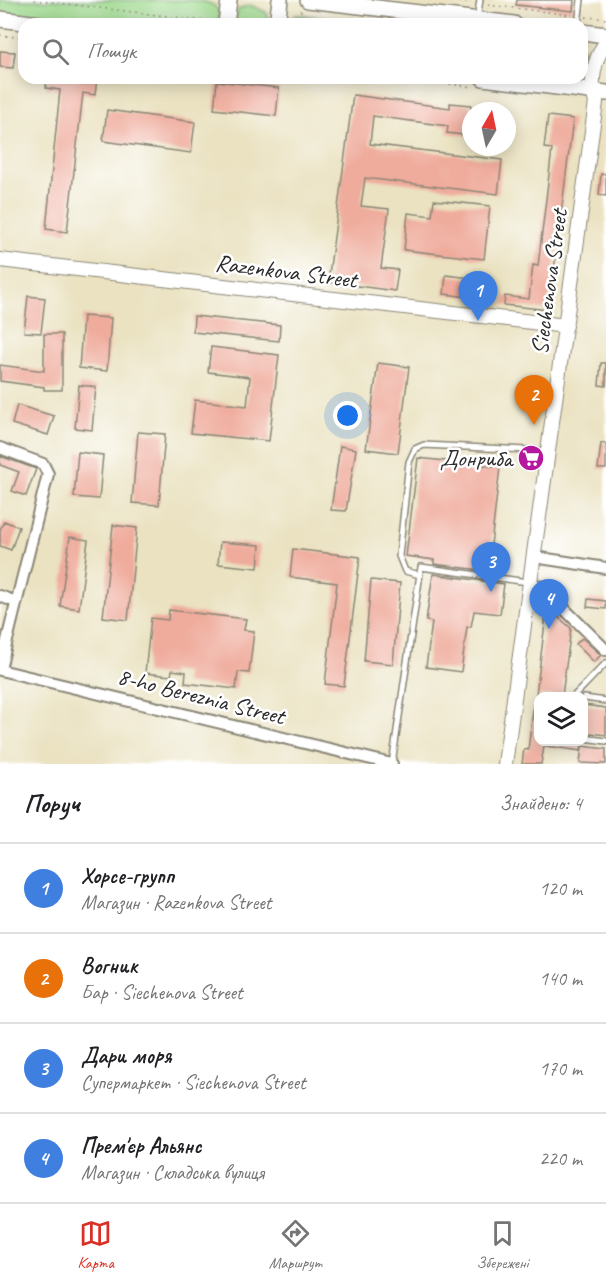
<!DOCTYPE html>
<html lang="uk">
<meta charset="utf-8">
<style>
body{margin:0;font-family:Caveat,sans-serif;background:#f6f6f6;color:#202124}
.controls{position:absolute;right:18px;bottom:18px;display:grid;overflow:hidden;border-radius:12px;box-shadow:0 3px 15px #0003}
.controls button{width:54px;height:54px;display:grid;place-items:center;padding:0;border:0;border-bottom:2px solid #e0e0e0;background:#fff;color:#202124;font:30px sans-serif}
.compass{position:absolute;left:462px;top:102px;width:54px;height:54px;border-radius:50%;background:#fff;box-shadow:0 3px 15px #0003;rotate:9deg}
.you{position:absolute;left:348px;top:416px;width:21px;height:21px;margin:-15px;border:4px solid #fff;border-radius:50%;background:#1a73e8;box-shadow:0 0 0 9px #1a73e833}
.badge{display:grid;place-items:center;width:39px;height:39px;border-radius:50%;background:#d93025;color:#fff;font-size:20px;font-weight:700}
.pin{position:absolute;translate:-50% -50px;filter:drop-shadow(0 2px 3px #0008)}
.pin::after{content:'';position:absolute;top:32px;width:21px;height:18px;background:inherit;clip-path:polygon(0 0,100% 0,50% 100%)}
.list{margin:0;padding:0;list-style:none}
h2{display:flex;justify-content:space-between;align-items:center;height:78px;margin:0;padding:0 24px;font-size:26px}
h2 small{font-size:20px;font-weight:400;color:#757577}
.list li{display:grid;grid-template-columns:39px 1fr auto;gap:18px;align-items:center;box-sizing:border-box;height:90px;padding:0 24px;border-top:2px solid #e0e0e0}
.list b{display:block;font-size:22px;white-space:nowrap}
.list p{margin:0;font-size:20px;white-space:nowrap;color:#757577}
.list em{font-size:20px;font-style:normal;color:#757577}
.icon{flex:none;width:33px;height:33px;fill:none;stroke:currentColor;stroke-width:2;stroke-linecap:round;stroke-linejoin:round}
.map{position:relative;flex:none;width:606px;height:764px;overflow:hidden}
.search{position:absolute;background:#fff;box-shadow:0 3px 15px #0003;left:18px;right:18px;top:18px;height:66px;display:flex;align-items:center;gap:15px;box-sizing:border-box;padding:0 21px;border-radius:18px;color:#757577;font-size:22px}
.sheet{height:438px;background:#fff}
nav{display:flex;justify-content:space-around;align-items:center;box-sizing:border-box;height:84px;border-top:2px solid #e0e0e0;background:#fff;font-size:16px;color:#757577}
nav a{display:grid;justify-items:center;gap:3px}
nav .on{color:#d93025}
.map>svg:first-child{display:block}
.green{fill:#9dd88c;stroke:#64825c;stroke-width:1.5}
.forest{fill:#7eb878;stroke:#547252;stroke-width:1.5}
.building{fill:#efab9b}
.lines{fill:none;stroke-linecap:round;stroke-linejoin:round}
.service-casing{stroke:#8a8676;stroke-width:8}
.minor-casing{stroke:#8a8676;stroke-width:14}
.tertiary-casing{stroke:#8a8676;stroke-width:16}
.secondary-casing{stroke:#8a8676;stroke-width:18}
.path{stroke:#8a8676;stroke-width:1.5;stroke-dasharray:1.5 4.5;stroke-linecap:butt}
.service{stroke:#fff;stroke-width:5}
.minor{stroke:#fff;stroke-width:10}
.tertiary{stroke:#fff;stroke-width:14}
.secondary{stroke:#fff;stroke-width:15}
.labels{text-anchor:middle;stroke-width:5;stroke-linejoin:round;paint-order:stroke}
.street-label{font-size:24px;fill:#2b2b2b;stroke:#fff}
.poi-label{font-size:24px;fill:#2b2b2b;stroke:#fff;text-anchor:end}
</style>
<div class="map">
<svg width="606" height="764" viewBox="0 0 606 764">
<rect width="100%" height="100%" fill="#fff"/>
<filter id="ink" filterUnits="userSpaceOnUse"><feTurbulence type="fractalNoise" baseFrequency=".0167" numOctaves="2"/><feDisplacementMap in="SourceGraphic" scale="12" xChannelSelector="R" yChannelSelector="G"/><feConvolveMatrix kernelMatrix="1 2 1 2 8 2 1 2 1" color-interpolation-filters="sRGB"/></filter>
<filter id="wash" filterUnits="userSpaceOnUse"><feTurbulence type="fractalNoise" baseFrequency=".008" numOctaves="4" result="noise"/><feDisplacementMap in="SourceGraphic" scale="24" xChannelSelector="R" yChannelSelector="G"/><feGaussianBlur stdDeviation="1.35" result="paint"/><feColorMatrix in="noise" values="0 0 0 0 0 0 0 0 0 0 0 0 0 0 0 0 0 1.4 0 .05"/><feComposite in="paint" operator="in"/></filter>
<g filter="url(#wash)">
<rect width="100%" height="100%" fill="#eae2c1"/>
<!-- green -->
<path class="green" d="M0 0H193C211 2 222 4 219 24H85L0 14Z
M250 5 266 12 270 24H232L239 9Z"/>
<!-- forest -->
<path class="forest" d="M296 15H305L388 24H285Z
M582 46C593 56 590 70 582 81L537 78H582Z"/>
<g id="blocks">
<!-- building -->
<path class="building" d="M517 0H574L573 11 516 5Z
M0 51 15 52 13 68 0 67Z
M47 78H97L95 95 83 93 67 232 46 229 60 90 46 88Z
M217 81 279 88 276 116 214 109Z
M353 95 450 108V103L471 105V136L447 133 448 126 373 116 370 144 502 160 498 194 365 178 361 206 389 209 381 268 398 270 395 291 328 282Z
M107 110 195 122 191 153 103 141Z
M548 116 573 119 549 310 504 305 505 296 529 299 533 265 538 266 552 149 544 148Z
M601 174H606V196L599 195Z
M434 200 490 206 484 259 404 250 408 213 432 216Z
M446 275 487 280 485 299 444 294Z
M28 296 45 298 41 333 24 332Z
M83 316 111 318 107 371 79 368Z
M194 316 280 325 279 341 193 332Z
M44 334H62V390H44V387L0 381V365L44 371Z
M211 347 279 355 269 441 191 433 195 400 247 406 250 377 208 372Z
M378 363 409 367 398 453 366 449Z
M601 363H606V386L599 385Z
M79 385 96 387 92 430 75 428Z
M17 405 54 416 48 435 12 424Z
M138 432 165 434 159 505 132 503Z
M601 443 606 444V469H598Z
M340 446 356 449 346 511 331 510Z
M78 452 103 455 99 499 74 497Z
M0 456 36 469 26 496 12 491 19 472 0 465Z
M418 458 500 467 488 571 434 564V560L406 556Z
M4 521 19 527 11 550 0 546V530Z
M113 525 137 528 128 620 103 617Z
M70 537 88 540 79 609 60 606Z
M220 542 260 545 258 568 218 564Z
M293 549 360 557 344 686 325 684 337 583 290 577Z
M433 574 504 584 500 614 474 611 471 627H467L461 672 426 667 432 622 426 621Z
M371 580 400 583 393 664 364 661Z
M588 599 606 601V609L587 607Z
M169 610 246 619 244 630 254 631 249 673 238 672 236 689 185 683 186 672 172 670 171 676 145 673 151 618 168 620Z
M546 615 558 617 571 628 562 696 536 695Z
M582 638 601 655 594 662 576 644Z
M534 703H538V741H545L541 764H522L524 749 528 750Z
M584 705 606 708V735L584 732Z
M546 741 582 743 581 751 546 746Z
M582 746 606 749V764L580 763Z"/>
</g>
</g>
<g filter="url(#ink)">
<use href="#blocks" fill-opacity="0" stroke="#8a8676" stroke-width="1.5"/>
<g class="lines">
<defs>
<path id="service" d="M477 19 480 0
M578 24 581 0
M420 575 405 571 399 556 409 462 415 449 424 445 547 451
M574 696 606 663
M584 698 606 701
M584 738 606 741
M392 764 421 567 528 582"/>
<path id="minor" d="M0 448 43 464 48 474 0 669
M534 557 606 568
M530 582 543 588 606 650
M0 596 16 602
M0 670 392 764"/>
<path id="tertiary" d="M0 260 566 326
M505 764 596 102C589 83 594 59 606 42"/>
<path id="secondary" d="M308 0 514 24
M0 19 39 24
M226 24 229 0
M277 24 280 0
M582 32 606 35
M483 78 606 93"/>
</defs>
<!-- service casing -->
<use href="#service" class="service-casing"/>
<!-- minor casing -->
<use href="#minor" class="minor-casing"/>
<!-- tertiary casing -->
<use href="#tertiary" class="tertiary-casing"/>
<!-- secondary casing -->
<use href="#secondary" class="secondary-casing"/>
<!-- path -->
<path class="path" d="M34 0 215 22
M441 0 471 3
M488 5 572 15
M586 17 606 19
M300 24 301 10
M0 35 24 38
M582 62 584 45
M402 78 473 87"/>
<!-- service -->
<use href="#service" class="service"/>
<!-- minor -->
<use href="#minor" class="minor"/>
<!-- tertiary -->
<use href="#tertiary" class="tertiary"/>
<!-- secondary -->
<use href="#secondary" class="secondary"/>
</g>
</g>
<!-- icons -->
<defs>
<symbol id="supermarket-disc" viewBox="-11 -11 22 22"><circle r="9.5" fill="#b5179e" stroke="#fff"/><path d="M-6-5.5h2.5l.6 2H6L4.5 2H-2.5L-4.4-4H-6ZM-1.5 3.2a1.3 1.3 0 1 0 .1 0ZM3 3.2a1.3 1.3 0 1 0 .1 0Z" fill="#fff"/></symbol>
</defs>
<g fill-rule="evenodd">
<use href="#supermarket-disc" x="516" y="443" width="30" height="30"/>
</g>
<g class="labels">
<!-- street labels -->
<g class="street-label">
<text transform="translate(286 271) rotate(7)" y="8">Razenkova Street</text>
<text transform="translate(549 282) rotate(-82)" y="8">Siechenova Street</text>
<text transform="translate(201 696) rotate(14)" y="8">8-ho Bereznia Street</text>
</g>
<!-- poi labels -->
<g class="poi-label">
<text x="512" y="466">Донриба</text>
</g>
</g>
</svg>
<div class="controls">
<button><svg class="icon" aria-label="layers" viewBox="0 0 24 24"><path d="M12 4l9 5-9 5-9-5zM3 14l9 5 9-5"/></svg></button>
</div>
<svg class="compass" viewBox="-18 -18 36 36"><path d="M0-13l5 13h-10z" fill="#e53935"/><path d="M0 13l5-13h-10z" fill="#757577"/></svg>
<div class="you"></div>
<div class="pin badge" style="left:478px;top:321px;background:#3f7fe0">1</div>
<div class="pin badge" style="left:534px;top:425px;background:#e8710a">2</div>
<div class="pin badge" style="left:491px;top:592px;background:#3f7fe0">3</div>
<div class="pin badge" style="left:549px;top:629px;background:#3f7fe0">4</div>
<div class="search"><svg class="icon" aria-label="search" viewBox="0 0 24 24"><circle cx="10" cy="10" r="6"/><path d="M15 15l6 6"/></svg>Пошук</div>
</div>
<section class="sheet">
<h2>Поруч<small>Знайдено: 4</small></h2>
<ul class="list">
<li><span class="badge" style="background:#3f7fe0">1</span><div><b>Хорсе-групп</b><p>Магазин · Razenkova Street</p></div><em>120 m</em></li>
<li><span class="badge" style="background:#e8710a">2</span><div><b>Вогник</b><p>Бар · Siechenova Street</p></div><em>140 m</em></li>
<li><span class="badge" style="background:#3f7fe0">3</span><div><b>Дари моря</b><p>Супермаркет · Siechenova Street</p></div><em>170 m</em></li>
<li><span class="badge" style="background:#3f7fe0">4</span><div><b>Прем'єр Альянс</b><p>Магазин · Складська вулиця</p></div><em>220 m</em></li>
</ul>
</section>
<nav>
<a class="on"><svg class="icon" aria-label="map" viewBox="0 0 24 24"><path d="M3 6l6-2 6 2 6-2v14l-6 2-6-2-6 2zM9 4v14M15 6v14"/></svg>Карта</a>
<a><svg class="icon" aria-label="directions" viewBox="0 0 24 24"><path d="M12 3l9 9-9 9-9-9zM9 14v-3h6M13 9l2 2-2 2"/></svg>Маршрут</a>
<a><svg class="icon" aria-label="saved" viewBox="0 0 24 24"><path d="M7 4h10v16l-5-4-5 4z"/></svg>Збережені</a>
</nav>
